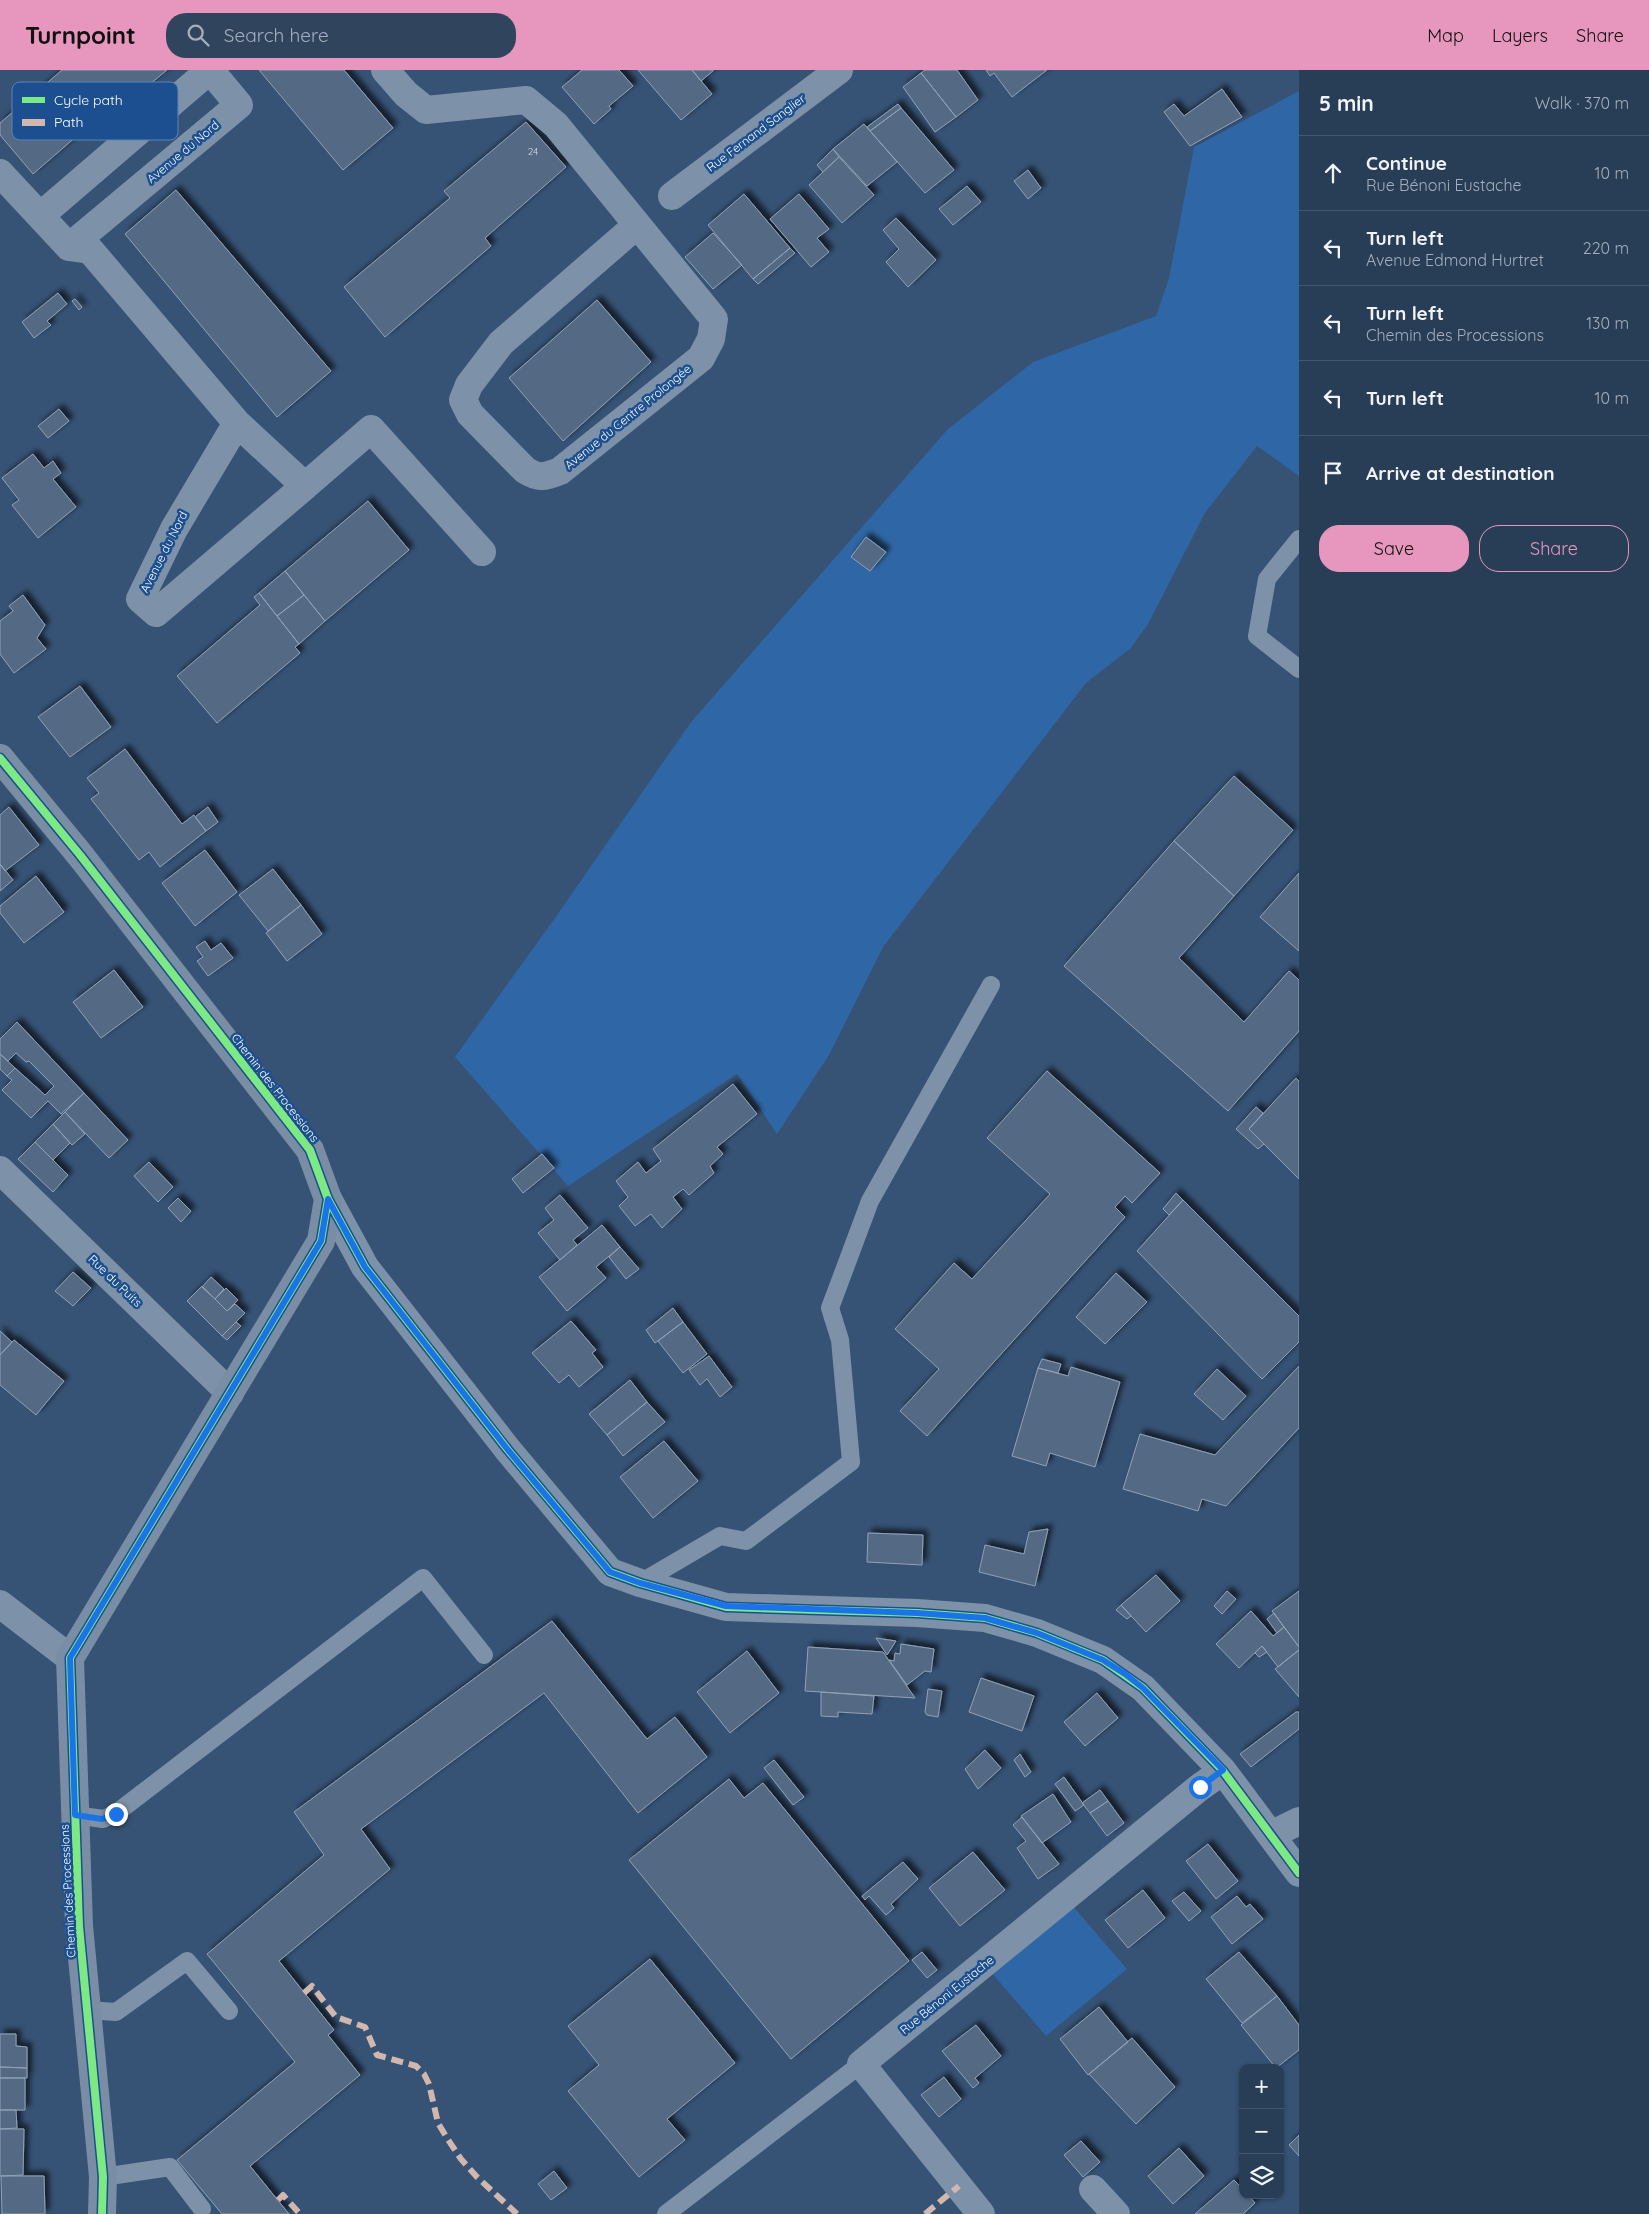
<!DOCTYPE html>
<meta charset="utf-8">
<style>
body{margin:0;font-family:Quicksand,sans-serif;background:#30455d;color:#f1f3f6}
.controls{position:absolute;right:15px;bottom:15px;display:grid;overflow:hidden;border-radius:10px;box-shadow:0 1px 4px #0004}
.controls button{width:45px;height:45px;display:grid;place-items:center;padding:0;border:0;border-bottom:1px solid #44576d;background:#283e57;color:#f1f3f6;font:25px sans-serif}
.stop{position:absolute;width:15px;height:15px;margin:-11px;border:4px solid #1a73e8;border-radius:50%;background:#fff}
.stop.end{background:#1a73e8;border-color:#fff;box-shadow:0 1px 5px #0008}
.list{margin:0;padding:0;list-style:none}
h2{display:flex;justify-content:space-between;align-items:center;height:65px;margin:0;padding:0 20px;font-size:21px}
h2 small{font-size:16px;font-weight:400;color:#a5aeba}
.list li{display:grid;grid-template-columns:32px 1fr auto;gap:15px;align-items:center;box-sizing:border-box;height:75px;padding:0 20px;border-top:1px solid #44576d}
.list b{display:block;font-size:19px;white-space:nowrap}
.list p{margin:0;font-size:16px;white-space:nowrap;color:#a5aeba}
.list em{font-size:16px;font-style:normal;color:#a5aeba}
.actions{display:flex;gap:10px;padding:15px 20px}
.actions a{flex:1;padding:11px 0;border:1px solid #e797bd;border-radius:20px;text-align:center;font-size:18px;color:#e797bd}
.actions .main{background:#e797bd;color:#111}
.icon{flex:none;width:28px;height:28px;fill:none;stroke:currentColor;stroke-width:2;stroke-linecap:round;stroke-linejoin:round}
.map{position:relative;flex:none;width:1299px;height:2144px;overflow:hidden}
header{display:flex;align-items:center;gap:30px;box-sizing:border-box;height:70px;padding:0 25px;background:#e797bd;color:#111}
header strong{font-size:24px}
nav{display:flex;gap:28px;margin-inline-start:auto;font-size:18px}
.search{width:350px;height:45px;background:#30455d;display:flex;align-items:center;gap:12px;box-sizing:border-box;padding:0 18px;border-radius:20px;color:#a5aeba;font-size:19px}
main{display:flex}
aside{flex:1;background:#283e57}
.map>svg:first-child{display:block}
.green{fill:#2f66a5}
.building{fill:#526984;stroke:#92a2b6;filter:url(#shadow)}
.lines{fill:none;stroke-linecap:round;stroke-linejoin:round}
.lane{stroke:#7d92a8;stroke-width:18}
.street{stroke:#7d92a8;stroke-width:28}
.secondary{stroke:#798da4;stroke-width:28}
.quiet{stroke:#d1b7ad;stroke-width:6;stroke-dasharray:12 6;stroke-linecap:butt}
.cycleway-casing{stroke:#1b4f8f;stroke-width:11}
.cycleway{stroke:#7ce984;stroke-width:8}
.route{stroke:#1a73e8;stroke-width:6}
.labels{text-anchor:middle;stroke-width:5;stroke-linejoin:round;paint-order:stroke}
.number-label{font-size:10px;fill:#d4dae0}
.street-label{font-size:12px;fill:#fff;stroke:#1b4f8f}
.key{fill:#1b4f8f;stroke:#5f84b1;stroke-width:1}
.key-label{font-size:14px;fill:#fff}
</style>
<header>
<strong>Turnpoint</strong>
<div class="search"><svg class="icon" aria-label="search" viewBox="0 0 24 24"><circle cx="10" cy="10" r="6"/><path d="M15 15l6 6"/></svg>Search here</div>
<nav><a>Map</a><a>Layers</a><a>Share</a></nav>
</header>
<main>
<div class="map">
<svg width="1299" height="2144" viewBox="0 0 1299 2144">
<defs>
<filter id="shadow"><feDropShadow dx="4.5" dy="-4.5" stdDeviation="2.5" flood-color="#0009"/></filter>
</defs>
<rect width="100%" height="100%" fill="#365274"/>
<!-- green -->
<path class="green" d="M1299 21V406L1257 376 1205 443 1148 554 1131 578 1086 613 883 877 829 985 777 1064 737 1004 568 1116 455 987 557 845 691 652 948 359 1033 292 1156 246 1169 208 1194 77Z
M1072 1835 1127 1899 1046 1966 991 1902Z"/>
<!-- building -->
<path class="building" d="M62 0H167L144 19 138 13 33 104 0 65V53Z
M259 0H344L393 58 343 100Z
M582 0H619L633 16 609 36 611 39 594 54 562 17Z
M638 0H692L712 24 681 50Z
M692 0H714L701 11Z
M925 0H957L978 30 956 47 921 3Z
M986 0H1047L1012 27 994 3 990 6Z
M921 3 956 47 935 62 903 17Z
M1222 19 1242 47 1190 76 1164 42 1174 34 1184 46Z
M898 34 901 38 870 61 867 57Z
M901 38 954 100 925 123 870 61Z
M526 52 566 97 485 168 491 176 385 267 344 217 450 128 444 121Z
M864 54 897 92 867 116 833 79Z
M833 79 839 87 823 102 817 95Z
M839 87 874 125 842 153 809 115Z
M1028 100 1041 118 1028 129 1014 111Z
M967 116 981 132 953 155 939 139Z
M176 120 331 301 277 347 125 164Z
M744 124 790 178 753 209 708 155Z
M799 124 829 159 817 168 829 182 811 197 770 149Z
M896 148 936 190 908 217 886 192 899 179 883 160Z
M713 163 742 195 713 219 685 187Z
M790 178 795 183 758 214 753 209Z
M58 223 67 234 47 251 51 255 34 268 22 252Z
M75 229 82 237 79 240 72 231Z
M597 230 651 292 563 371 509 308Z
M59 339 69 351 48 368 38 356Z
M33 384 44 398 53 391 61 403 53 409 76 437 38 468 12 435 19 430 2 408Z
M368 431 409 480 325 551 285 501Z
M866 467 886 482 870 501 851 487Z
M285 501 304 525 277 546 259 523Z
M259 523 299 574 295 577 300 583 217 653 177 606 260 535 254 527Z
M23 525 45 555 37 568 46 579 14 603 0 584V551L13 541 9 536Z
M304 525 325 551 299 574 277 546Z
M80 616 111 657 70 687 38 647Z
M125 679 182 754 194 745 206 761 160 797 149 782 139 790 91 729 99 723 87 708Z
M1234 706 1293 760 1234 826 1174 771Z
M9 737 39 775 5 801 0 794V745Z
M208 737 218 752 206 761 195 747Z
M1174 771 1234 826 1179 888 1244 952 1289 901 1299 910V961L1228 1041 1064 896Z
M205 780 237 822 195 856 162 813Z
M0 794 13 810 0 821Z
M273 799 301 835 268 861 239 825Z
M1299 803V881L1260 847Z
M36 806 64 842 24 873 0 843V836Z
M301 835 322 864 287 891 266 863Z
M205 871 211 880 221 873 233 888 208 906 197 891 203 887 196 877Z
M114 900 143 937 101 968 73 932Z
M17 952 84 1023 61 1044 48 1031 31 1048 2 1020 12 1010 7 1006 15 998 45 1025 54 1016 29 991 26 992 16 983 8 991 0 984V969Z
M0 984 15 998 7 1006 0 999Z
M1047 1001 1160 1103 1132 1133 1125 1126 1115 1137 1125 1147 927 1366 900 1341 939 1299 895 1259 954 1193 972 1209 1050 1124 987 1068Z
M1296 1008 1299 1011V1109L1249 1059Z
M733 1014 757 1044 717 1077 723 1084 710 1096 714 1103 689 1125 683 1119 673 1127 682 1139 662 1158 651 1144 635 1156 619 1136 628 1127 616 1111 638 1092 646 1103 661 1091 653 1079Z
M84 1023 128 1070 109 1088 65 1042Z
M1256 1037 1263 1043 1249 1059 1264 1074 1258 1079 1236 1059Z
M65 1042 85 1064 72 1075 53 1054Z
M53 1054 70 1073 53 1090 35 1072Z
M35 1072 68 1105 53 1122 18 1089Z
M542 1084 554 1098 523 1123 512 1109Z
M149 1092 173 1117 158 1132 134 1106Z
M1176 1123 1183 1130 1169 1145 1163 1139Z
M560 1125 588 1158 573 1170 577 1175 560 1190 538 1163 554 1150 545 1138Z
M178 1128 191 1141 181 1152 168 1138Z
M1183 1130 1299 1246V1272L1262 1309 1137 1181Z
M602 1155 620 1177 596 1197 606 1208 567 1241 539 1207Z
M620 1177 639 1199 626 1209 609 1187Z
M73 1202 91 1218 73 1236 55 1221Z
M1116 1203 1147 1232 1105 1274 1076 1247Z
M211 1207 224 1219 215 1229 202 1217Z
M202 1216 227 1241 235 1234 245 1243 222 1266 187 1231Z
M226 1218 238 1230 227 1241 215 1229Z
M673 1238 683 1252 655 1273 646 1260Z
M571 1251 596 1280 592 1283 603 1297 579 1317 569 1305 559 1313 532 1283Z
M236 1252 241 1256 227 1270 222 1266Z
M683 1252 707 1284 683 1303 658 1271Z
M0 1261 12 1272 0 1285Z
M14 1270 64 1311 36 1345 0 1315V1285Z
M709 1286 732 1317 720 1327 707 1309 700 1315 689 1300Z
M1042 1289 1061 1294 1058 1303 1038 1298Z
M1299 1296V1358L1226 1436 1202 1429 1198 1441 1123 1419 1140 1364 1215 1385Z
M1071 1297 1120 1312 1095 1397 1050 1383 1046 1396 1012 1386 1038 1298 1068 1306Z
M1217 1299 1246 1326 1223 1350 1194 1324Z
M630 1310 647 1332 607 1365 589 1344Z
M647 1332 665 1352 623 1386 607 1365Z
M664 1371 698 1411 653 1448 620 1407Z
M1048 1459 1035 1516 979 1502 985 1475 1024 1484 1029 1462Z
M868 1463 923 1465 922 1495 867 1492Z
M1156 1505 1180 1531 1146 1562 1121 1535Z
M1227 1521 1236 1529 1222 1544 1214 1536Z
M1299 1521V1577L1272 1541Z
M1121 1535 1131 1546 1127 1549 1116 1540Z
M1251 1541 1273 1566 1284 1557 1299 1577V1580L1278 1597 1262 1576 1239 1598 1216 1574Z
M1274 1543 1284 1557 1277 1563 1267 1549Z
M552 1551 647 1669 675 1647 707 1687 638 1743 544 1623 361 1759 390 1799 279 1891 334 1960 328 1965 360 2005 250 2096 289 2144H222L177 2090 295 1992 207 1884 324 1785 294 1742Z
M876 1568 896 1571 887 1585Z
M901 1574 934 1579 931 1602 925 1601 907 1615 889 1590 894 1591 895 1583 900 1584Z
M1262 1576 1267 1582 1259 1587 1255 1583Z
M808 1577 883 1582 915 1628 805 1621Z
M1299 1580V1627L1275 1599Z
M747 1581 779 1623 730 1663 697 1622Z
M981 1608 1034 1626 1022 1661 969 1642Z
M928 1619 942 1621 938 1647 927 1645 925 1642Z
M821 1622 874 1626 872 1644 838 1642V1647L821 1646Z
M1097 1623 1118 1648 1085 1676 1064 1652Z
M1296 1642H1299V1659L1251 1697 1240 1684Z
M985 1680 1001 1698 978 1719 965 1699Z
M1020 1684 1031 1702 1025 1707 1014 1690Z
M774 1690 804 1727 793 1735 764 1698Z
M1064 1707 1084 1735 1075 1741 1055 1714Z
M729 1709 744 1728 763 1713 909 1891 791 1989 629 1790Z
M1100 1720 1108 1731 1090 1743 1082 1733Z
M1053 1724 1071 1752 1042 1773 1021 1746Z
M1108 1731 1124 1753 1107 1766 1090 1743Z
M1022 1747 1059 1794 1038 1809 1017 1778 1026 1771 1013 1755Z
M1208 1774 1238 1811 1216 1829 1186 1791Z
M973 1782 1005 1820 960 1856 929 1818Z
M903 1792 918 1809 891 1834 894 1838 886 1845 869 1826 865 1830 862 1826Z
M1143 1820 1165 1848 1128 1878 1105 1850Z
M1184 1822 1201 1841 1189 1851 1172 1831Z
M1237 1826 1246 1837 1250 1834 1263 1849 1232 1874 1211 1847Z
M922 1882 937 1900 927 1908 912 1890Z
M1239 1882 1277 1926 1242 1953 1206 1909Z
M650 1889 735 1993 667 2049 685 2070 639 2107 568 2021 599 1995 568 1956Z
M1277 1926 1299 1955V1980L1276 1998 1241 1955Z
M1099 1937 1128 1972 1088 2005 1060 1969Z
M976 1955 1001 1986 975 2008 979 2013 973 2018 942 1981Z
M0 1964H16V1976L27 1977V1998L0 1997Z
M1132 1968 1175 2017 1136 2054 1089 2004Z
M0 1997 27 1998V2008H0Z
M944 2007 961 2029 939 2047 921 2025Z
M0 2008H25V2040H0Z
M0 2040H16L17 2058 0 2059Z
M0 2059H24L23 2105 0 2106Z
M1299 2065V2086L1289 2075Z
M1081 2071 1100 2092 1083 2107 1064 2085Z
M1179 2078 1204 2106 1173 2134 1148 2106Z
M554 2101 567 2118 551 2130 538 2114Z
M1 2106H44L45 2144H2Z
M1234 2110 1243 2119V2125H1248L1255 2133 1243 2144H1195Z"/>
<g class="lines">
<!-- lane -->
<path class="lane" d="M1299 469 1267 509 1257 566 1299 599
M640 1513 720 1466 746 1471 851 1392 840 1270 830 1238 870 1131 991 915
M75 1745 103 1749 115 1744 423 1508 484 1585
M86 1940 116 1942 187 1891 229 1941
M103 2107 170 2097 202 2139
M666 2144 861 1994"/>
<!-- street -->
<path class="street" d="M385 0 406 24 426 40 526 30 556 55 714 249 711 269 701 288 560 401C545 407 539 409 525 400L470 344 463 330 469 315 501 273 637 155
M0 103 69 177 90 180 237 353 174 459 140 529 156 543 305 416 237 353
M672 126 839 0
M40 146 210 0 239 35 69 177
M305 416 371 359 482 482
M0 1100 230 1323
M328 1129 365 1197 508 1380 610 1502 640 1513 726 1537 917 1543 985 1548 1037 1563 1103 1590 1143 1618 1223 1701 1299 1803
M0 1534 70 1588
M1271 1765 1299 1751
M1093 2119 1116 2144
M981 2144 861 1994 1200 1717 1223 1701"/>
<!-- secondary -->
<path class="secondary" d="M0 688 80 785 310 1080 328 1129 321 1171 70 1588 79 1856 103 2107 102 2144"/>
<!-- quiet -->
<path class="quiet" d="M304 1923 312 1916 336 1947 365 1957 377 1985 416 1996 424 2004 429 2014 438 2053 447 2068 461 2089 477 2107 517 2144
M278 2130 283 2125 300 2144
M925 2144 959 2116"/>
<defs>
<path id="cycleway" d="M0 688 80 785 310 1080 328 1129 365 1197 508 1380 610 1502 640 1513 726 1537 917 1543 985 1548 1037 1563 1103 1590 1143 1618 1223 1701 1299 1803
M102 2144 103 2107 79 1856 70 1588 321 1171 328 1129"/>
</defs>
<!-- cycleway casing -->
<use href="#cycleway" class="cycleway-casing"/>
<!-- cycleway -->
<use href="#cycleway" class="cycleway"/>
</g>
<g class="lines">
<!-- route -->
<path class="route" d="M116 1744 102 1749 75 1745 70 1588 321 1171 328 1129 365 1197 508 1380 610 1502 640 1513 726 1536 917 1543 985 1548 1037 1563 1103 1590 1125 1604 1143 1618 1223 1700 1200 1717"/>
</g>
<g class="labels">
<!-- number labels -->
<g class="number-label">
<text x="533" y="85">24</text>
</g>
<!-- street labels -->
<g class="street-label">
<text transform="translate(756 63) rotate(-37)" y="4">Rue Fernand Sanglier</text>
<text transform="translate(183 82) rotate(-40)" y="4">Avenue du Nord</text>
<text transform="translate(628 347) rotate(-39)" y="4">Avenue du Centre Prolongée</text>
<text transform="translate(164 482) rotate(-63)" y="4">Avenue du Nord</text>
<text transform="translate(275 1018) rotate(52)" y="4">Chemin des Processions</text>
<text transform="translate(115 1211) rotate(44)" y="4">Rue du Puits</text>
<text transform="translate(68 1821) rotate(-93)" y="4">Chemin des Processions</text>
<text transform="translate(947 1925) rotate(-39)" y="4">Rue Bénoni Eustache</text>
</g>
</g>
<!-- legend -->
<rect x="12" y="12" width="166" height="58" rx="8" class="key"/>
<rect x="22" y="27" width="23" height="6" fill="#7ce984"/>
<rect x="22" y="49" width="23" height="7" fill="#d1b7ad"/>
<g class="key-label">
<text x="54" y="35">Cycle path</text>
<text x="54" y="57">Path</text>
</g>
</svg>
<div class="controls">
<button>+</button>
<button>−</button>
<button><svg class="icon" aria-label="layers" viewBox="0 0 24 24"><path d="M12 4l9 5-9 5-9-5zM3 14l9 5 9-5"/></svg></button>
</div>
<div class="stop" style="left:1200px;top:1717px"></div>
<div class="stop end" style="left:116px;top:1744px"></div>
</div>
<aside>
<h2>5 min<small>Walk · 370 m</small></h2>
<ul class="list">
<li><svg class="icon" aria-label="ahead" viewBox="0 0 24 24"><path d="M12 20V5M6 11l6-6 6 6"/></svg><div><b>Continue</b><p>Rue Bénoni Eustache</p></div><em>10 m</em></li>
<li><svg class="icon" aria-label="left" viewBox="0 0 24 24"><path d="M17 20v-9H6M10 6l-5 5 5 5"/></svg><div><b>Turn left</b><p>Avenue Edmond Hurtret</p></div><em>220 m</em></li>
<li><svg class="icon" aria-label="left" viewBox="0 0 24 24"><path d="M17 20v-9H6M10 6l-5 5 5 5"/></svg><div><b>Turn left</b><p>Chemin des Processions</p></div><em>130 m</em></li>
<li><svg class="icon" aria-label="left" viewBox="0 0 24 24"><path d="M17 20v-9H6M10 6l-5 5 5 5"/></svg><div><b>Turn left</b></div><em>10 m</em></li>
<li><svg class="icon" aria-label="arrive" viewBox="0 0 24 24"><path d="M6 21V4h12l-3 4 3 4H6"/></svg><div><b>Arrive at destination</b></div></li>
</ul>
<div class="actions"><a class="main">Save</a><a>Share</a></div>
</aside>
</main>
